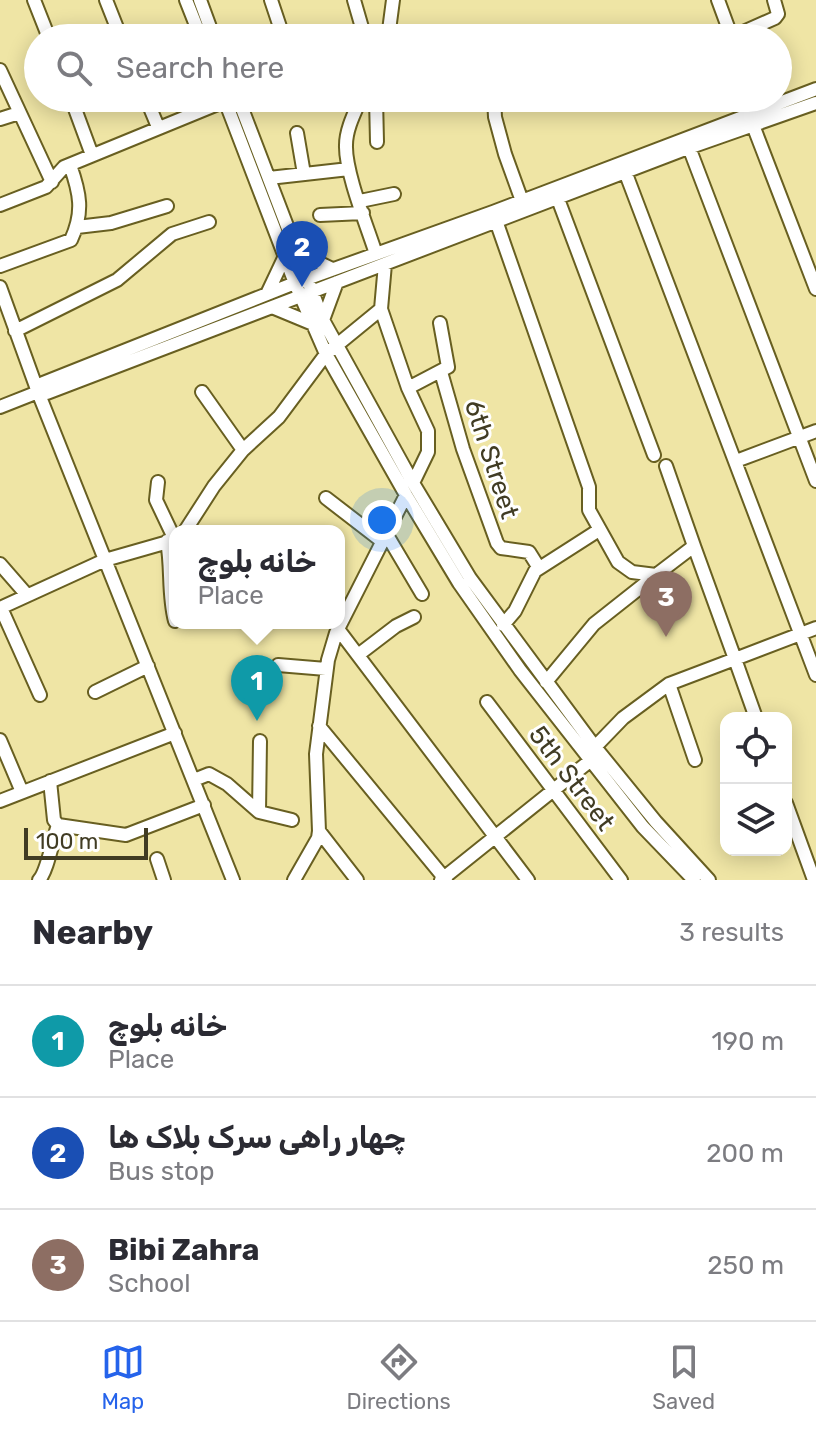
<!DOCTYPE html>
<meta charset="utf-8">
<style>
body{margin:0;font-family:Rubik,"Noto Sans Arabic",sans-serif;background:#f7f7f7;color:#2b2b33}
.controls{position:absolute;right:24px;bottom:24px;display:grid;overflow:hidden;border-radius:16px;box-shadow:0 4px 20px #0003}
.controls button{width:72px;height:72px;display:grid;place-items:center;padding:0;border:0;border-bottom:2px solid #e1e1e2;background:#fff;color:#2b2b33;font:40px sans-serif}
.scale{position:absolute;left:24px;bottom:20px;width:124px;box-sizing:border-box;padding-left:8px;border:4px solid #413c23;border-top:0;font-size:22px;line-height:28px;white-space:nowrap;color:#413c23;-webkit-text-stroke:6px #fff;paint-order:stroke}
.you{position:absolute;left:382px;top:520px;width:28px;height:28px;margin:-20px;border:6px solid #fff;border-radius:50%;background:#1a73e8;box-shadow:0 0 0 12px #1a73e833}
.badge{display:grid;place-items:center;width:52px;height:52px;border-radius:50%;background:#2563eb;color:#fff;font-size:26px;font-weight:700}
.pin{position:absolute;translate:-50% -66px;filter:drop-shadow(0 2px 4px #0008)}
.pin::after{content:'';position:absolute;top:42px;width:28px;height:24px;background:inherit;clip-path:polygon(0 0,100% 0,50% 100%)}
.popup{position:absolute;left:169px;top:525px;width:176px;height:104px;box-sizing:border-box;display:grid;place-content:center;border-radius:16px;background:#fff;filter:drop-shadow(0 2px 6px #0005);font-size:26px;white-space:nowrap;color:#7c7c81}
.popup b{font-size:30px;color:#2b2b33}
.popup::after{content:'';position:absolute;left:50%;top:100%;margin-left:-16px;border:16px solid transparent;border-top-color:#fff}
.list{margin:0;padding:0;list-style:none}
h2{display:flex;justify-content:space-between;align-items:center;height:104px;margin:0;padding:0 32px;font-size:34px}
h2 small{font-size:26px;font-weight:400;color:#7c7c81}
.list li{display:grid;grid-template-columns:52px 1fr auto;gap:24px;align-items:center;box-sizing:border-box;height:112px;padding:0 32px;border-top:2px solid #e1e1e2}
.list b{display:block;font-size:30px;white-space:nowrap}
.list p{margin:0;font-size:26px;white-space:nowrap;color:#7c7c81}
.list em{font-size:26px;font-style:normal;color:#7c7c81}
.icon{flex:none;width:44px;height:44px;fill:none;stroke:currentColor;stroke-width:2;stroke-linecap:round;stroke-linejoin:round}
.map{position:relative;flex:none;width:816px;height:880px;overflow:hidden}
.search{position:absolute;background:#fff;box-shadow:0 4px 20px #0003;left:24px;right:24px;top:24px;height:88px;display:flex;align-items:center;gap:20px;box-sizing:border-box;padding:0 28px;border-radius:44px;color:#7c7c81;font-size:30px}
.sheet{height:440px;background:#fff}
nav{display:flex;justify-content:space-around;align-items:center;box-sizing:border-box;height:112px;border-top:2px solid #e1e1e2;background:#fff;font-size:22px;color:#7c7c81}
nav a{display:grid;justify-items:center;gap:4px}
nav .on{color:#2563eb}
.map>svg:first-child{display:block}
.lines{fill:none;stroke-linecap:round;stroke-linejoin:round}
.minor-casing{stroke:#685f21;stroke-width:16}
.minor{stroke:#fff;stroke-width:12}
.labels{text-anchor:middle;stroke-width:6;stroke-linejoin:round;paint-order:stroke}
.street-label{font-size:26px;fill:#413c23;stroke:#fff}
</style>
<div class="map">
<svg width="816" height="880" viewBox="0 0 816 880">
<rect width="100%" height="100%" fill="#efe5a5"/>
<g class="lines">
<defs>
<path id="minor" d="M34 0 49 38
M106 0 121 38
M186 0 201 38
M200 0 214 38
M271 0 281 30 280 38
M354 0 365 38
M718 0 732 38
M470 35 471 38
M732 37 775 18 778 14 774 0
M388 38 393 0
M0 70 52 182
M71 98 92 155
M146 98 158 127
M224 98 295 283 326 354 406 495 459 583 520 670 643 827 694 880
M238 98 323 320 413 483 470 578 595 747 656 822 709 880
M361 98C355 112 346 129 346 145 345 172 367 226 376 254
M376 98 377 142
M494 98 495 117 505 154 522 201
M0 119 19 113
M751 120 816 289
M297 133 304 174
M687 142 816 481
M623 166 816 675
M269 178 349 169
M555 191 654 455
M360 201 394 194
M0 205 46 187 64 167 225 101
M320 215 363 213
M494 215 589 487V510L618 562 632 572 656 575 694 546 735 659 669 684 623 718 595 747
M77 227 111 223 167 206
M385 264 381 309 408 388 428 431V452L413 483
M0 266 71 240C84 212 80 193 70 165
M0 287 38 392 233 880
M267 294 285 256 297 252 332 269
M272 307 313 324 323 320 337 282
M15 331 117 280 172 234 209 222
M441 372 463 449 497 543 501 548 529 552 539 568
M408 388 448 367 440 323
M38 392 43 383 295 283 493 212 816 89
M202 392 243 450
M0 407 38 392 47 393 688 148 816 103
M736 461 816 431
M666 466 694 546
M158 482 156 500 175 540
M326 498 383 542
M185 531 214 486 243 450 279 417 326 354 381 309
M387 535 422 594
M167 541C172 568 168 595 175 621
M0 564 27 595
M0 608 105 560 175 540
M1 608 40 695
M503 625 515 611 535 571 599 530
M338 629 528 880
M358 655 396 626 414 617
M278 665 326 669
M546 682 594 624 656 575
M669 684 695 760
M95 692 148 666
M487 702 621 880
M756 718 735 659 816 628
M319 726 446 880
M0 740 22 792
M194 780 209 774 227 784 259 812 292 820
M0 801 175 733
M786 803 814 880
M259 812 260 741
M58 825 126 835 204 805
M319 831 357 880
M157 859 164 880
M39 880C47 872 53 839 58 825L54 820 50 781
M294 880 318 838 319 831 316 754 328 660 336 633 406 495
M441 880 591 760"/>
</defs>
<!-- minor casing -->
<use href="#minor" class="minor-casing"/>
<!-- minor -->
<use href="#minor" class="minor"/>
</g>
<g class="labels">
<!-- street labels -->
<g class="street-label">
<text transform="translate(492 459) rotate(72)" y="9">6th Street</text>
<text transform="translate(572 778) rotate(53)" y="9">5th Street</text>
</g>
</g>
</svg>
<div class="controls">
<button><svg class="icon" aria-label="locate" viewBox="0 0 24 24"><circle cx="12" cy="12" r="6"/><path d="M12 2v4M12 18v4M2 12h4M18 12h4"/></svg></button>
<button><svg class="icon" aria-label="layers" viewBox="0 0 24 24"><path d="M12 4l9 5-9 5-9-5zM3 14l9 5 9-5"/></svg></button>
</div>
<div class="scale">100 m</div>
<div class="you"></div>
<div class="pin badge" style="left:257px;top:721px;background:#0f9aa8">1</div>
<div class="popup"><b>خانه بلوچ</b>Place</div>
<div class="pin badge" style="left:302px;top:287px;background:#1a4fb4">2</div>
<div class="pin badge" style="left:666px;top:637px;background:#8d6e63">3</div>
<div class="search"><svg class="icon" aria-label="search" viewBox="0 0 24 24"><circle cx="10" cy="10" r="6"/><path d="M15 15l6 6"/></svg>Search here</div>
</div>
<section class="sheet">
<h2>Nearby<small>3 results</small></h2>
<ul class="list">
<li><span class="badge" style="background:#0f9aa8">1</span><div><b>خانه بلوچ</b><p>Place</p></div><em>190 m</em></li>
<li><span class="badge" style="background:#1a4fb4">2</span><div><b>چهار راهی سرک بلاک ها</b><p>Bus stop</p></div><em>200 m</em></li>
<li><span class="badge" style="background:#8d6e63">3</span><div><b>Bibi Zahra</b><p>School</p></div><em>250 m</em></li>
</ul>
</section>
<nav>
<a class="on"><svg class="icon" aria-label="map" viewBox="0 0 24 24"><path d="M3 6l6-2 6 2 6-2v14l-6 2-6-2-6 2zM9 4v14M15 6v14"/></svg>Map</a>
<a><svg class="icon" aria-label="directions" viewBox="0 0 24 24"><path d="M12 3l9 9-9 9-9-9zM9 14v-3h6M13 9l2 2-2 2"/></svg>Directions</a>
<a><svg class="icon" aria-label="saved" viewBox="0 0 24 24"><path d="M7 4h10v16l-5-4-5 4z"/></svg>Saved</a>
</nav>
